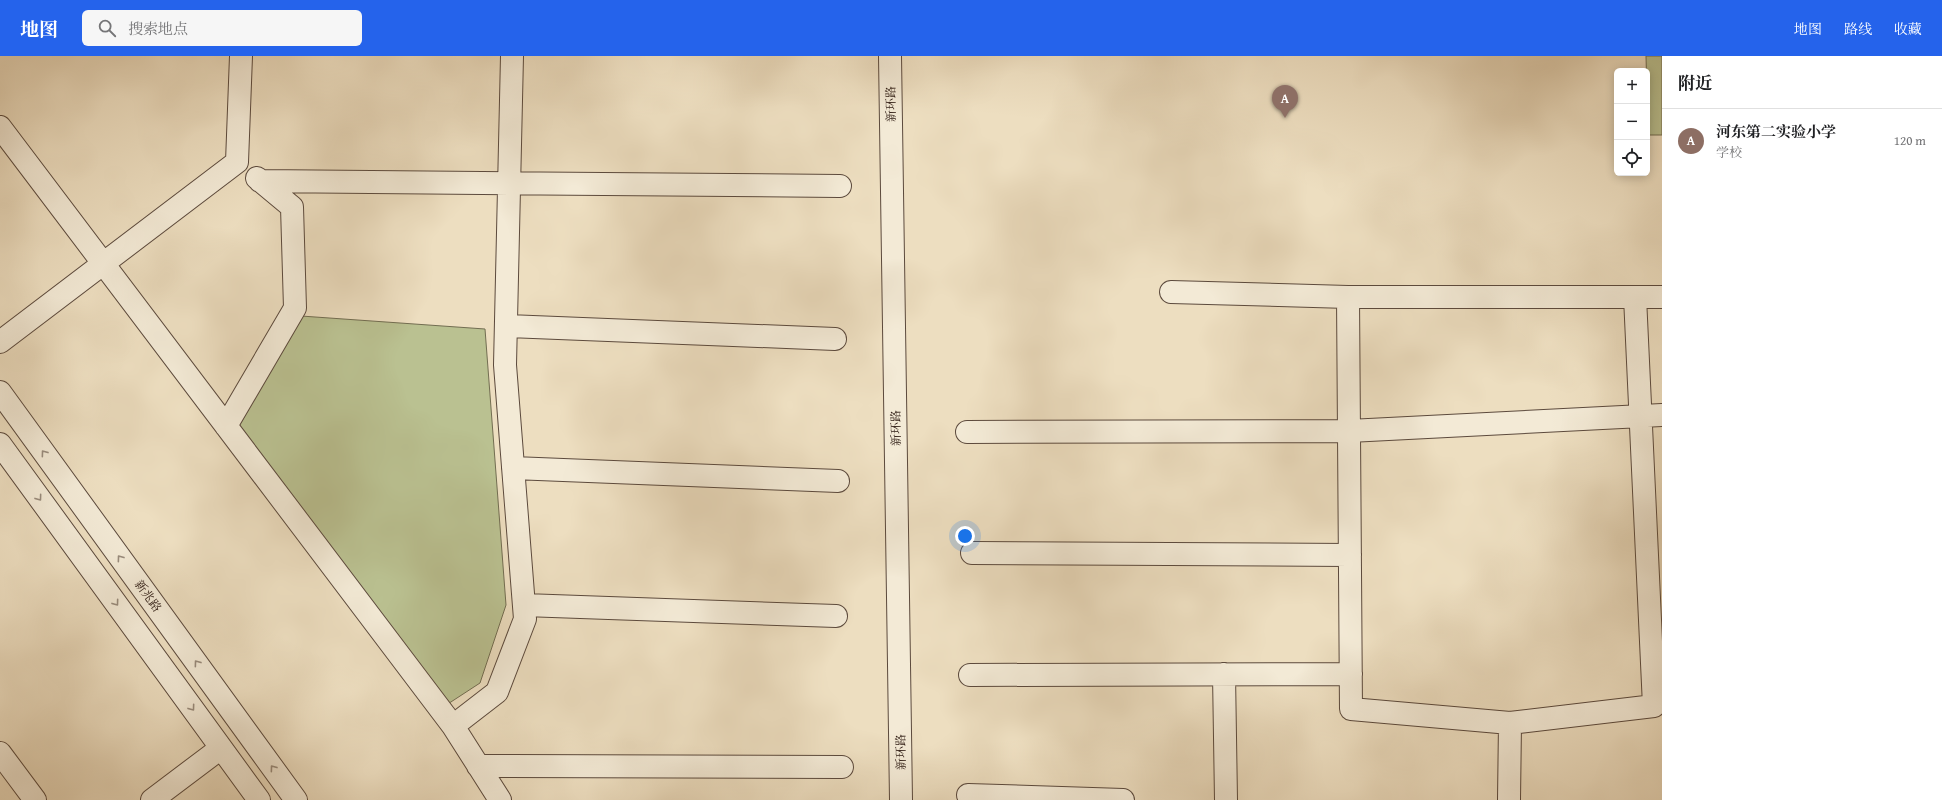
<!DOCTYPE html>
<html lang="zh">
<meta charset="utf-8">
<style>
body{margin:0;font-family:"Gentium Book Plus","Noto Serif SC",serif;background:#f6f6f6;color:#202124}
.controls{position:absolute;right:12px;top:12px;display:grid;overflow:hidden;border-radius:6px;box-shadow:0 2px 10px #0003}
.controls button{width:36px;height:36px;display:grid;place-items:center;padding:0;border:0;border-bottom:1px solid #e0e0e0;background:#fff;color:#202124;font:20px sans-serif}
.you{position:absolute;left:965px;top:480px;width:14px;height:14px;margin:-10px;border:3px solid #fff;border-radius:50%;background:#1a73e8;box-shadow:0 0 0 6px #1a73e833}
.badge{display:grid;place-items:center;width:26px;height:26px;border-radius:50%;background:#2563eb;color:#fff;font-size:13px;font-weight:700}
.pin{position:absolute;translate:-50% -33px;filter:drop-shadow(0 1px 2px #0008)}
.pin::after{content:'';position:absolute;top:21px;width:14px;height:12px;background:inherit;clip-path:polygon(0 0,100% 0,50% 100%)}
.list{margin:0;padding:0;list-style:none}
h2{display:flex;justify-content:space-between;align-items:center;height:52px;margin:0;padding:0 16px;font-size:17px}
h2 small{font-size:13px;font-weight:400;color:#757577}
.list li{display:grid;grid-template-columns:26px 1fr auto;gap:12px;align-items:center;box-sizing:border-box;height:64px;padding:0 16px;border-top:1px solid #e0e0e0}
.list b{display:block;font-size:15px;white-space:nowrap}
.list p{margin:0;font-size:13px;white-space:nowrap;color:#757577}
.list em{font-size:13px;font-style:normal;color:#757577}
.icon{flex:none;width:22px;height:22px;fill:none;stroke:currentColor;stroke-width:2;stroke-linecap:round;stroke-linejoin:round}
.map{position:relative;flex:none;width:1662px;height:744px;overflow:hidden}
header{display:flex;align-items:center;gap:24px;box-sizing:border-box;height:56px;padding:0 20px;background:#2563eb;color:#fff}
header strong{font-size:19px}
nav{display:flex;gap:22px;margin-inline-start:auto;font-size:14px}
.search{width:280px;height:36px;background:#f6f6f6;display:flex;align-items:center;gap:10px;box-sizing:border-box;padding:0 14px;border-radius:6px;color:#757577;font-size:15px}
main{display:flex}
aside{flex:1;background:#fff}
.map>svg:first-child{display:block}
.green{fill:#bac191;stroke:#726d51}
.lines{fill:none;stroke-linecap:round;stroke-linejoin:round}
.minor-casing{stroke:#5c4a3d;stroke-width:24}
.minor{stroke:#f3ead6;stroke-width:22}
.oneway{stroke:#998c7d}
.labels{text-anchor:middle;stroke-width:3;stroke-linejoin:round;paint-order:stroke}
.street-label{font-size:12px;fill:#2b1911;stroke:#f3ead6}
</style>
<header>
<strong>地图</strong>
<div class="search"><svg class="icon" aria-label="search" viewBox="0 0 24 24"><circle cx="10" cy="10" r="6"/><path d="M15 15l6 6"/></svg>搜索地点</div>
<nav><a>地图</a><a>路线</a><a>收藏</a></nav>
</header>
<main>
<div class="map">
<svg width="1662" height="744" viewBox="0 0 1662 744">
<rect width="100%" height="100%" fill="#eddec0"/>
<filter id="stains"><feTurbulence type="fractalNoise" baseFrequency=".005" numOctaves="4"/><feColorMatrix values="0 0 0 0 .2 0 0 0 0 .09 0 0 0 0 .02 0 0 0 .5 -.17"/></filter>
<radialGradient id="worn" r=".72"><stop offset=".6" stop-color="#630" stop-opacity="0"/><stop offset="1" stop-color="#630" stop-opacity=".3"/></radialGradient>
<!-- green -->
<path class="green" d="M1646 0H1662V79H1648Z
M301 260 485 273 506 549 480 627 434 657 234 379Z"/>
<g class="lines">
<defs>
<path id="minor" d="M890 0 901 744
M0 71 453 670 500 744
M260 125 840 130
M1171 236 1348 241
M1348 241H1635L1654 650 1510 667 1351 653Z
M1635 241H1662
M506 270 835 283
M0 286 237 106 241 0
M0 336 296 744
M226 370 295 252 292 151 257 122
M967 376 1349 375 1662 359
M0 388 259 744
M513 412 838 425
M972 497 1350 499
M524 549 836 560
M1224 618 1226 744
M970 619 1351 618
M453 670 497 636 525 563 505 309 512 0
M0 697 35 744
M478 710 842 711
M968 739 1123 744
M152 744 221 692
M1509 744 1510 667"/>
</defs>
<!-- minor casing -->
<use href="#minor" class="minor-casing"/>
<!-- minor -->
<use href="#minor" class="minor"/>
</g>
<!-- one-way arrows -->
<defs><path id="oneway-chevron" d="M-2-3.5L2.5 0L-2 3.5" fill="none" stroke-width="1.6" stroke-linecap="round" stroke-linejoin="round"/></defs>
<g class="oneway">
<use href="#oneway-chevron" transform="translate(44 397) rotate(-126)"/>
<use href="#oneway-chevron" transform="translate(39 442) rotate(54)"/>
<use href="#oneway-chevron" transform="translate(120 502) rotate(-126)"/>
<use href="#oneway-chevron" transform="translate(116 547) rotate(54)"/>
<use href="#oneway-chevron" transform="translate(197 607) rotate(-126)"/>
<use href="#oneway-chevron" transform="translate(192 652) rotate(54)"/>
<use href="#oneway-chevron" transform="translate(273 712) rotate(-126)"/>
</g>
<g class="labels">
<!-- street labels -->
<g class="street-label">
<text transform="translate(891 48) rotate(-91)" y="4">新环路</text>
<text transform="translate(896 372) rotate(-91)" y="4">新环路</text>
<text transform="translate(148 540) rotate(54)" y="4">新兆路</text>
<text transform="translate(901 696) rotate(-91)" y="4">新环路</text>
</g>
</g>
<rect width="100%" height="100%" filter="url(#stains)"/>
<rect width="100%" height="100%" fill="url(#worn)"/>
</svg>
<div class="controls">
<button>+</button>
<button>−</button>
<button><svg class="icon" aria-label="locate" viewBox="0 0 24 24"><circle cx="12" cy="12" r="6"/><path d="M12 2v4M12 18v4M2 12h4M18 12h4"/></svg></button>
</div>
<div class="you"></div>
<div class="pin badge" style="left:1285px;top:62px;background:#8d6e63">A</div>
</div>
<aside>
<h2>附近<small></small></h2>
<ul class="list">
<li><span class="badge" style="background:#8d6e63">A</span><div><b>河东第二实验小学</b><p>学校</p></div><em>120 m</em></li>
</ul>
</aside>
</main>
